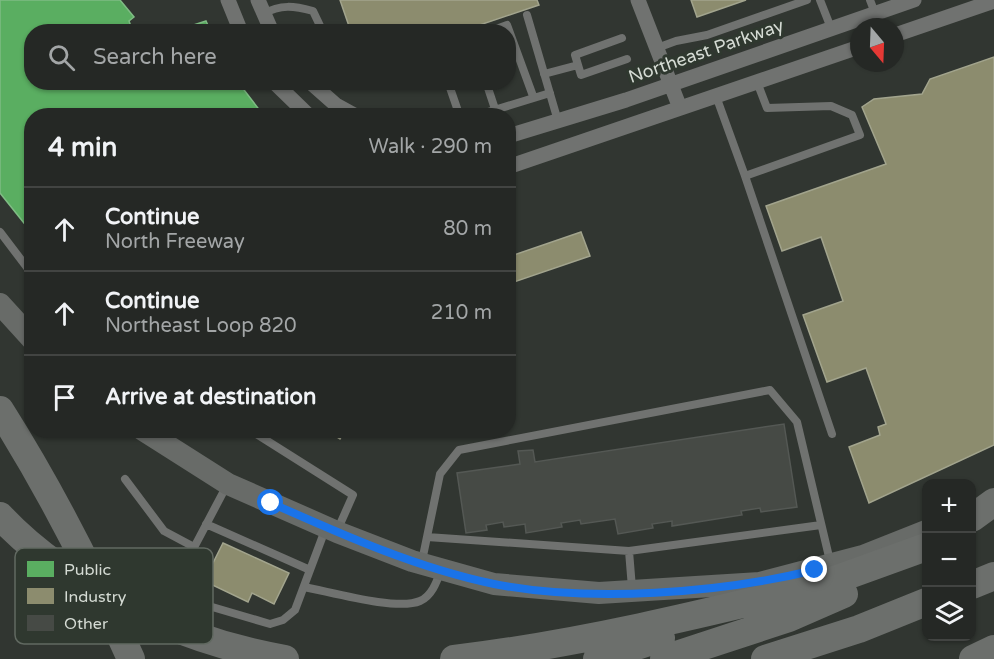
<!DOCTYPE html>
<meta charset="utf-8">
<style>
body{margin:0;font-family:"Varela Round",sans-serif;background:#313432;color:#f1f3f6}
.controls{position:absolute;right:18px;bottom:18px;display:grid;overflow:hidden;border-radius:12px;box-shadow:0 2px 4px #0004}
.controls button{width:54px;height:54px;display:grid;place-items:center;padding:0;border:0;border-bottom:2px solid #424442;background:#252825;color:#f1f3f6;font:30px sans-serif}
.compass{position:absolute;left:850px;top:18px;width:54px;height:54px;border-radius:50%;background:#252825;box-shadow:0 2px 4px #0004;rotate:161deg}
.stop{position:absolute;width:18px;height:18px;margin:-14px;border:4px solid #1a73e8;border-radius:50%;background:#fff}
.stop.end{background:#1a73e8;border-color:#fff;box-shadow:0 2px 6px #0008}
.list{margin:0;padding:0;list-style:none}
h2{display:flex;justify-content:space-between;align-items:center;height:78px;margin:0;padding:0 24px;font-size:26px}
h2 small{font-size:20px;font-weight:400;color:#a3a6a7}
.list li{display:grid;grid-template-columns:39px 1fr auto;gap:18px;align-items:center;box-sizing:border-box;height:84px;padding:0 24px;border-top:2px solid #424442}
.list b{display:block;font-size:22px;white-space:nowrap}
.list p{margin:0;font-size:20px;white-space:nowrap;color:#a3a6a7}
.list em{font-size:20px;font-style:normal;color:#a3a6a7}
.icon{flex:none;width:33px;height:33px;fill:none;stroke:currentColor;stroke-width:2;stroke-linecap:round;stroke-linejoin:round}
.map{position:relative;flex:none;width:994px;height:659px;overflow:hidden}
.search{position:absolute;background:#252825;box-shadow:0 2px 4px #0004;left:24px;top:24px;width:492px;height:66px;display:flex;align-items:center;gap:15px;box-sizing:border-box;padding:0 21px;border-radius:24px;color:#a3a6a7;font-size:22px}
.panel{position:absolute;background:#252825;box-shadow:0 2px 4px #0004;left:24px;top:108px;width:492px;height:330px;border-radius:24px}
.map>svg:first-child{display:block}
.public{fill:#5aae61;stroke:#7fbc84;stroke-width:1.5}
.industry{fill:#8c8c6e;stroke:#a2a48d;stroke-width:1.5}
.building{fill:#464a45;stroke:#545854;stroke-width:1.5}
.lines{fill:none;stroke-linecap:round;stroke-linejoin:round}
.service{stroke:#707270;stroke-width:8}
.minor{stroke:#707270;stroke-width:15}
.secondary{stroke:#686b68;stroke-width:22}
.motorway{stroke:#6c6f6c;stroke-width:28}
.route{stroke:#1a73e8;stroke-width:8}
.labels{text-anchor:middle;stroke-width:6;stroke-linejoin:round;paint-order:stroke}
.street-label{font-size:18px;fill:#d5dbd4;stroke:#2f382f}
.key{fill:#2f382f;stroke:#616961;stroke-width:1.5}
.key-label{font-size:16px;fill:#d5dbd4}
</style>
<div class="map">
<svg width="994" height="659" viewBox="0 0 994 659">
<rect width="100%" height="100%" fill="#313631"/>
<!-- public -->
<path class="public" d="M0 0H120L134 17 129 21 133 32H32V82H238L264 116H32V233L0 193Z
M206 21 211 32H172Z"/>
<!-- industry -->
<path class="industry" d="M340 0H537L539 5 459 32H351Z
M691 0H746L697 17Z
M994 57V445L869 503 849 447 880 435 878 427 886 424 866 368 827 382 803 315 843 301 821 237 782 251 766 206 886 164 862 107 874 99 922 94 930 79Z
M581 232 590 256 508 284V257Z
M326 430H345L340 439Z
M223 543 289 573 274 604 252 593 248 602 204 581Z"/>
<!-- building -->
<path class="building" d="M784 424 797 507 761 512 760 508 741 511 742 515 672 526V521L652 524 653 528 618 534 615 519 581 524 580 520 561 523 562 527 526 533 525 524 504 527 503 522 486 525 487 530 466 533 457 473 520 464 518 451 533 450 535 462Z"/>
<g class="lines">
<!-- service -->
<path class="service" d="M820 0 831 28
M870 0 875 13
M263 14C281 4 294 6 313 11L323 32
M527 15 558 121
M488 32 507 25 533 96
M657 48 676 41 707 35 807 0
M578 65 581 75 627 59
M544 74 578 65 575 55 622 38
M448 82 458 111 462 116
M486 82 495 109
M716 96 745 176 860 135 852 115 831 106 767 108 757 82
M475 116 550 93
M745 176 832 434
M0 232 32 274
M250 430 353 495 337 531
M125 479 164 531 194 547
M227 485 189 557 184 572 185 583 190 593 202 604 270 624 283 620 295 610 325 530
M206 524 310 570
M427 537 629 551 632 588
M629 551 821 525
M422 561 440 474 459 450 770 390 797 422 830 561
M304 587C331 592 397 611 420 601 432 596 437 581 441 570"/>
<!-- minor -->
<path class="minor" d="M228 0 241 32
M258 0 272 32
M638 0 680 108
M895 35 994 1
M274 82 309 116
M310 82 336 105 356 116
M508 136 626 100 914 0
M508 167 859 47"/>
<!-- secondary -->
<path class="secondary" d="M0 304 32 339
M143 430 228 484 337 532 412 561 494 584 599 593 760 583 863 556 926 531"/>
<!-- motorway -->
<path class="motorway" d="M0 410C52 492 92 571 131 659
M0 516C69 590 186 642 285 659
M972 518 994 502
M972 585 994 576
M807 590 926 547
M454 659C579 644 702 614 825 584
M597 659 661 638
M664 659 789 618 844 594
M765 659 859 629 926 602
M973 659 994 649"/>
</g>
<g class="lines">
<!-- route -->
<path class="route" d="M271 503C343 535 417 568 494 584 591 603 720 593 815 570"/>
</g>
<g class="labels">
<!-- street labels -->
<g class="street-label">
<text transform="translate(706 51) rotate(-19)" y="6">Northeast Parkway</text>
</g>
</g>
<!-- legend -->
<rect x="15" y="548" width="198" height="96" rx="9" class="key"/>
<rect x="27" y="561" width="27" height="16" fill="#5aae61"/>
<rect x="27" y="588" width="27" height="16" fill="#8c8c6e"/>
<rect x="27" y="615" width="27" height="16" fill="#464a45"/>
<g class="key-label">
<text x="64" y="575">Public</text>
<text x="64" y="602">Industry</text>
<text x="64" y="629">Other</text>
</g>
</svg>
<div class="controls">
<button>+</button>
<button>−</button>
<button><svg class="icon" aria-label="layers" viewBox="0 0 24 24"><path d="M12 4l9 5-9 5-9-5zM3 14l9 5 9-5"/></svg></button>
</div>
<svg class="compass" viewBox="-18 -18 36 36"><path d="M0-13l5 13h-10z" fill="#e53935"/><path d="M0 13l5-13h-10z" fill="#a3a6a7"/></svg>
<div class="stop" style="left:271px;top:503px"></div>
<div class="stop end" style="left:815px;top:570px"></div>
<div class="search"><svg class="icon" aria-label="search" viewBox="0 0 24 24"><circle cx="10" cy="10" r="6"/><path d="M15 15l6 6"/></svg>Search here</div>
<section class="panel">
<h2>4 min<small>Walk · 290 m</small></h2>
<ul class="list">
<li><svg class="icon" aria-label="ahead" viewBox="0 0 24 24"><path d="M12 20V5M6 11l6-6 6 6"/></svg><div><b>Continue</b><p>North Freeway</p></div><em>80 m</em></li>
<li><svg class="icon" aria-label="ahead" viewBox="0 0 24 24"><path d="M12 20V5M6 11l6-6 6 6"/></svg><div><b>Continue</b><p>Northeast Loop 820</p></div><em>210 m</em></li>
<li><svg class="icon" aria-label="arrive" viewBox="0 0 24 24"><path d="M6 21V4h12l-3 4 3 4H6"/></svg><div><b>Arrive at destination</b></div></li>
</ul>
</section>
</div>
